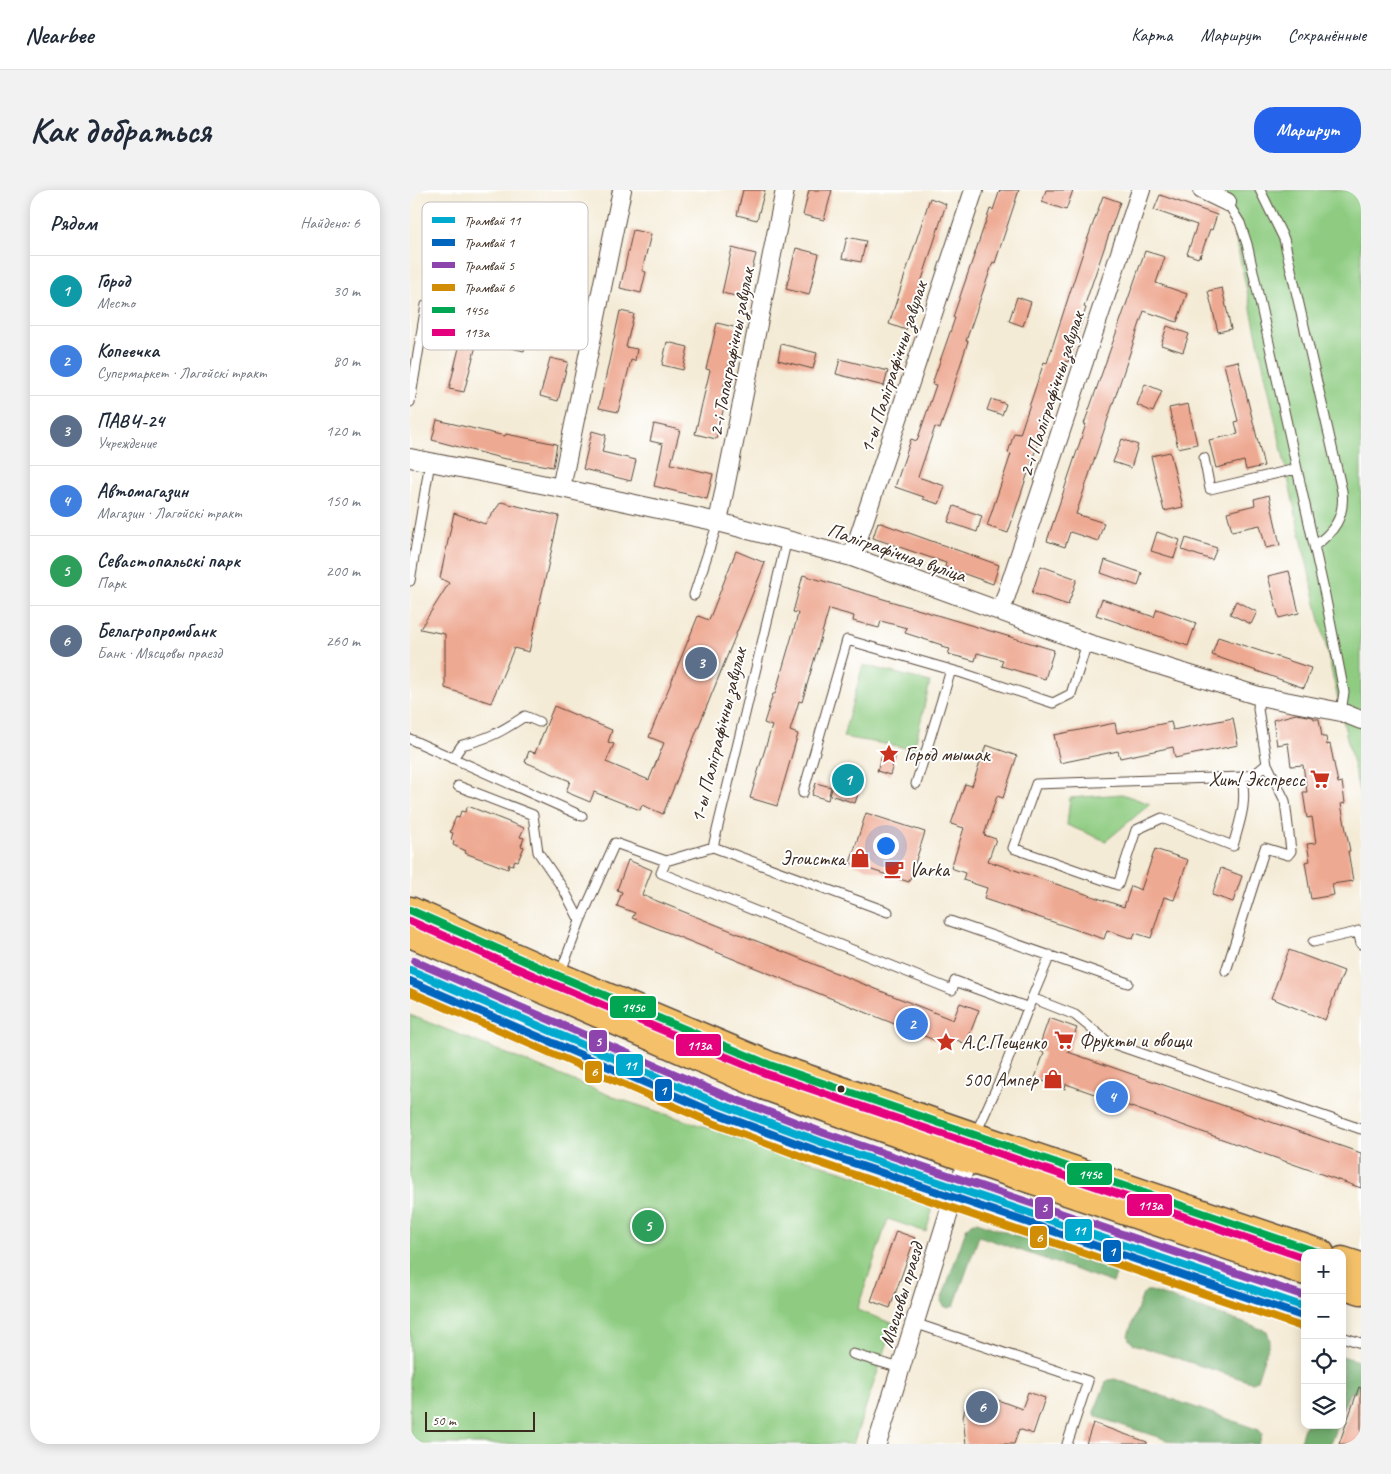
<!DOCTYPE html>
<html lang="ru">
<meta charset="utf-8">
<style>
body{margin:0;font-family:Caveat,sans-serif;background:#f2f2f3;color:#1f2937}
.controls{position:absolute;right:15px;bottom:15px;display:grid;overflow:hidden;border-radius:10px;box-shadow:0 2px 12px #0003}
.controls button{width:45px;height:45px;display:grid;place-items:center;padding:0;border:0;border-bottom:1px solid #e0e1e3;background:#fff;color:#1f2937;font:25px sans-serif}
.scale{position:absolute;left:15px;bottom:12px;width:110px;box-sizing:border-box;padding-left:5px;border:2px solid #3b2a1e;border-top:0;font-size:14px;line-height:18px;white-space:nowrap;color:#3b2a1e;-webkit-text-stroke:4px #fff;paint-order:stroke}
.you{position:absolute;left:475px;top:655px;width:18px;height:18px;margin:-12px;border:4px solid #fff;border-radius:50%;background:#1a73e8;box-shadow:0 0 0 8px #1a73e833}
.badge{display:grid;place-items:center;width:32px;height:32px;border-radius:50%;background:#2563eb;color:#fff;font-size:16px;font-weight:700}
.pin{position:absolute;translate:-50% -50%;border:2px solid #fff;box-shadow:0 1px 5px #0006}
.list{margin:0;padding:0;list-style:none}
h2{display:flex;justify-content:space-between;align-items:center;height:65px;margin:0;padding:0 20px;font-size:21px}
h2 small{font-size:16px;font-weight:400;color:#747a83}
.list li{display:grid;grid-template-columns:32px 1fr auto;gap:15px;align-items:center;box-sizing:border-box;height:70px;padding:0 20px;border-top:1px solid #e0e1e3}
.list b{display:block;font-size:19px;white-space:nowrap}
.list p{margin:0;font-size:16px;white-space:nowrap;color:#747a83}
.list em{font-size:16px;font-style:normal;color:#747a83}
.icon{flex:none;width:28px;height:28px;fill:none;stroke:currentColor;stroke-width:2;stroke-linecap:round;stroke-linejoin:round}
.map{position:relative;flex:none;width:951px;height:1254px;overflow:hidden;border-radius:20px}
header{display:flex;align-items:center;gap:30px;box-sizing:border-box;height:70px;padding:0 25px;background:#fff;border-bottom:1px solid #e0e1e3}
header strong{font-size:24px}
nav{display:flex;gap:28px;margin-inline-start:auto;font-size:18px}
.intro{display:flex;align-items:center;justify-content:space-between;box-sizing:border-box;height:120px;padding:0 30px}
h1{margin:0;font-size:35px}
.button{padding:12px 22px;border-radius:20px;background:#2563eb;color:#fff;font-size:18px;font-weight:700}
main{display:flex;gap:30px;padding:0 30px}
aside{flex:1;background:#fff;border-radius:20px;box-shadow:0 2px 12px #0003}
.map>svg:first-child{display:block}
.green{fill:#8fcc82;stroke:#657b50}
.forest{fill:#73b070;stroke:#576d47}
.building{fill:#eea992}
.lines{fill:none;stroke-linecap:round;stroke-linejoin:round}
.service-casing{stroke:#57473a;stroke-width:11}
.minor-casing{stroke:#57473a;stroke-width:20}
.primary-casing{stroke:#57473a;stroke-width:29}
.service{stroke:#fff;stroke-width:9}
.minor{stroke:#fff;stroke-width:18}
.primary{stroke:#f4c16a;stroke-width:26}
.bus-1-casing{stroke:#fff;stroke-width:11}
.bus-2-casing{stroke:#fff;stroke-width:11}
.bus-1{stroke:#00a651;stroke-width:8}
.bus-2{stroke:#e5007d;stroke-width:8}
.tram-1-casing{stroke:#fff;stroke-width:11}
.tram-2-casing{stroke:#fff;stroke-width:11}
.tram-3-casing{stroke:#fff;stroke-width:11}
.tram-4-casing{stroke:#fff;stroke-width:11}
.tram-1{stroke:#00a9ce;stroke-width:8}
.tram-2{stroke:#0065bd;stroke-width:8}
.tram-3{stroke:#8e44ad;stroke-width:8}
.tram-4{stroke:#d18d06;stroke-width:8}
.bus-dot{fill:#3b2a1e;stroke:#fff;stroke-width:2}
.labels{text-anchor:middle;stroke-width:4;stroke-linejoin:round;paint-order:stroke}
.street-label{font-size:20px;fill:#3b2a1e;stroke:#fff}
.poi-label{font-size:20px;fill:#3b2a1e;stroke:#fff;text-anchor:start}
.key{fill:#fff;stroke:#c4bfbc;stroke-width:1}
.key-label{font-size:14px;fill:#3b2a1e}
.line-badge{stroke:#fff;stroke-width:2}
.badge-label{font-size:14px;text-anchor:middle;font-weight:bold;fill:#fff}
</style>
<header>
<strong>Nearbee</strong>
<nav><a>Карта</a><a>Маршрут</a><a>Сохранённые</a></nav>
</header>
<div class="intro"><h1>Как добраться</h1><a class="button">Маршрут</a></div>
<main>
<aside>
<h2>Рядом<small>Найдено: 6</small></h2>
<ul class="list">
<li><span class="badge" style="background:#0f9aa8">1</span><div><b>Город</b><p>Место</p></div><em>30 m</em></li>
<li><span class="badge" style="background:#3f7fe0">2</span><div><b>Копеечка</b><p>Супермаркет · Лагойскі тракт</p></div><em>80 m</em></li>
<li><span class="badge" style="background:#5c6f8a">3</span><div><b>ПАВЧ-24</b><p>Учреждение</p></div><em>120 m</em></li>
<li><span class="badge" style="background:#3f7fe0">4</span><div><b>Автомагазин</b><p>Магазин · Лагойскі тракт</p></div><em>150 m</em></li>
<li><span class="badge" style="background:#2e9e5b">5</span><div><b>Севастопальскі парк</b><p>Парк</p></div><em>200 m</em></li>
<li><span class="badge" style="background:#5c6f8a">6</span><div><b>Белагропромбанк</b><p>Банк · Мясцовы праезд</p></div><em>260 m</em></li>
</ul>
</aside>
<div class="map">
<svg width="951" height="1254" viewBox="0 0 951 1254">
<rect width="100%" height="100%" fill="#fff"/>
<filter id="ink" filterUnits="userSpaceOnUse"><feTurbulence type="fractalNoise" baseFrequency=".02" numOctaves="2"/><feDisplacementMap in="SourceGraphic" scale="10" xChannelSelector="R" yChannelSelector="G"/><feConvolveMatrix kernelMatrix="1 2 1 2 8 2 1 2 1" color-interpolation-filters="sRGB"/></filter>
<filter id="wash" filterUnits="userSpaceOnUse"><feTurbulence type="fractalNoise" baseFrequency=".0096" numOctaves="4" result="noise"/><feDisplacementMap in="SourceGraphic" scale="20" xChannelSelector="R" yChannelSelector="G"/><feGaussianBlur stdDeviation="1.12" result="paint"/><feColorMatrix in="noise" values="0 0 0 0 0 0 0 0 0 0 0 0 0 0 0 0 0 1.4 0 .05"/><feComposite in="paint" operator="in"/></filter>
<g filter="url(#wash)">
<rect width="100%" height="100%" fill="#f4ebd6"/>
<!-- green -->
<path class="green" d="M815 0H951V609L889 339Z
M453 475 520 492 504 559 433 547Z
M712 604 740 614 696 651 657 635 660 608Z
M0 825 209 909 508 1006 522 1021 516 1042 478 1029 447 1120 484 1134 443 1254H0Z"/>
<!-- forest -->
<path class="forest" d="M567 1032 705 1081 706 1085 703 1093 569 1046 544 1116 538 1118 534 1116 531 1111 557 1037 561 1033Z
M736 1101H741L857 1141 860 1150 847 1190 843 1192 838 1191 723 1154 719 1150 718 1145 733 1104Z
M932 1166 951 1172V1203L940 1202 932 1220Z
M705 1189 849 1240 852 1244 849 1254H769L687 1227 684 1222 696 1192 699 1190Z
M895 1235H927L920 1254H889Z"/>
<g id="blocks">
<!-- building -->
<path class="building" d="M333 0H355L347 30 327 25Z
M399 0H422L414 30 393 25Z
M590 0H609L585 73 583 72 556 151H558L530 239 525 237 508 287 535 296 529 314 513 309 514 307 485 297 501 249 507 251 526 195 522 194 545 128 543 127 580 19 583 20Z
M636 0H663L656 20 632 12Z
M750 5 807 25 802 40 800 39 790 67V64L788 68 777 64 787 35 744 20Z
M693 6 710 12 674 117 676 118 658 172 655 171 598 343 577 336 601 264 598 263 604 243 610 244 634 172 637 173 676 53Z
M520 8 536 14 496 140 479 134Z
M223 40 241 44 232 81 236 82 231 103 210 98Z
M437 47 456 51 451 72 432 68Z
M322 58 346 64 335 108 312 103Z
M386 58 409 64 399 105 376 99Z
M735 61 755 67 746 93 777 104 767 132 734 121 666 324 694 333 688 351 660 342 655 357 637 351 676 234H674Z
M63 82 79 86 64 147 68 148 54 202 39 199 57 125 53 124Z
M812 98 821 139 808 142 798 101Z
M607 107 621 112 613 136 599 131Z
M210 121 224 124 216 157 227 159 225 171 221 170 208 222 189 218Z
M103 131 120 135 114 161 97 157Z
M307 133 328 138 312 204 317 205 306 249 285 244 300 180 296 179Z
M757 136 779 144 773 162 751 155Z
M257 152 278 157 273 180 252 175Z
M371 154 407 163 403 179 368 170Z
M140 168 158 172 148 211 130 206Z
M430 169 478 181 474 196 426 184Z
M828 171 854 276 836 280 834 271 806 278 799 250 828 244 825 232 828 231 814 174Z
M735 194 752 201 743 222 727 215Z
M581 209 596 214 592 225 577 220Z
M778 214 787 254 768 258 759 218Z
M27 230 95 246 96 244 147 254 143 277 91 268 22 250Z
M244 234 270 240 261 274 303 284 297 309 244 296 253 254 240 251Z
M182 241 196 245 192 262 226 270 221 291 173 279Z
M712 249 728 255 721 278 703 272Z
M760 262 773 317 754 321 741 266Z
M859 305 870 355 856 358 850 335 822 341 817 322 845 315 844 309Z
M91 312 149 326 119 462 104 458 81 513 35 498V444L10 439 39 393 30 388 44 323 75 334Z
M544 316 572 326 567 342 538 332Z
M468 332 589 375 583 394 535 377 536 373 463 348Z
M747 342 770 350 764 368 741 361Z
M776 348 807 358 802 370 772 360Z
M326 361 355 373 253 624 232 615 230 620 184 602 180 612 156 602 160 591 115 572 119 561 125 563 144 516 202 540 198 552 204 554 196 572 239 590 254 553 239 547 288 426 299 430Z
M695 370 732 383 728 396 691 383Z
M631 376 667 389 658 415 622 403Z
M879 381 889 423 869 428 858 386Z
M393 385 644 460 635 489 591 476 593 470 567 463 565 471 538 464 540 459 531 457 532 455 495 443 497 438 471 431 469 438 443 431 444 426 419 419 392 512 389 511 380 541 388 544 367 616 340 608 362 536 354 533 363 504H365L386 432 388 423 383 422Z
M692 409 744 427 747 419 786 433 778 456 686 425Z
M826 411 847 422 841 434 820 424Z
M808 447 901 478 894 498 802 465Z
M886 524 903 527 904 529H909L912 547H916L917 555 920 554 928 593 932 592 935 613 931 614 940 661H938L943 691 922 694 924 705 901 709 895 672 900 671 897 654 906 653 902 627 897 628 893 602H897L893 575 881 576 878 553 867 555 863 530Z
M823 528 828 555 765 568 763 557 710 568 708 561 650 573 644 545 705 533 707 543 761 532 763 540Z
M576 555 607 566 593 608 587 606 574 645 586 649 578 671 714 717 721 696 731 700 745 659 778 670 764 710 754 707 741 748 725 743 723 749 697 740 694 749 574 709 577 698 553 690 555 683 541 678 554 638 541 634 555 594 562 596Z
M474 560 486 564 480 585 467 581Z
M427 584 452 592 445 613 420 605Z
M406 593 421 597 418 610 402 605Z
M58 616 114 638 110 647 114 648 111 656 114 657 108 671 105 670 103 675 99 674 98 679 55 663 56 661 43 655 44 651 41 650 43 643 40 642 46 627 49 628 51 621 55 622Z
M456 623 515 642 499 692 440 673Z
M218 670 242 680 232 705 543 830 550 813 569 820 556 854 542 848 539 856 222 728 225 723 207 716 212 702 207 700Z
M811 678 832 686 823 712 802 705Z
M879 760 934 781 915 830 861 808Z
M639 828 667 838 658 862 951 963V998L656 894 655 899 625 888 634 863 628 860Z
M486 1041 505 1048 480 1118 461 1111Z
M949 1197 951 1198V1254H929Z
M618 1202 635 1208 623 1244 609 1239 604 1254H556L553 1228 555 1218 559 1210 567 1207 577 1206 612 1219Z
M683 1233 737 1252V1254H676Z"/>
</g>
</g>
<g filter="url(#ink)">
<use href="#blocks" fill-opacity="0" stroke="#57473a" stroke-width="1"/>
<g class="lines">
<defs>
<path id="service" d="M850 0 874 49 932 301C935 327 924 342 904 356
M817 12 830 33 837 54 915 405 934 502 931 522
M0 212 16 115
M794 268 800 299 886 279
M377 349 303 657 478 722
M0 391 20 272
M284 405 308 332
M0 549 172 626
M43 568 52 555C80 548 91 542 115 526L129 532
M832 587 626 594 603 658 708 695 726 640 752 628 823 656C830 630 837 615 832 587L845 584 857 574 848 519 849 506
M506 594 541 480
M48 596 123 625 128 662 154 700 170 731
M393 603 437 450 552 483 643 513 661 504 677 453
M256 671 251 683 542 800 545 791 619 818
M540 731 718 793
M948 741 951 754
M903 752 951 741
M816 781 855 658 878 665 881 661 875 611 857 574
M150 784 170 731 205 653 256 671 303 657
M0 801C189 881 381 950 574 1020 681 1058 787 1097 895 1134
M622 808 640 765
M566 943 590 890 622 808 665 825 698 852 951 939
M504 1133 678 1191 657 1254
M932 1147 951 1153
M443 1164 490 1178"/>
<path id="minor" d="M792 0 817 12
M0 268 151 298 308 332 442 367 677 453 849 506 931 522 951 530
M151 298 212 0
M308 332 375 0
M442 367 564 0
M591 421 731 0
M467 1254 540 1019 558 969"/>
<path id="primary" d="M0 720 149 786 360 875 565 946 911 1063
M0 744 147 806 353 896 558 969 895 1082
M932 1070 951 1076
M932 1095 951 1101"/>
</defs>
<!-- service casing -->
<use href="#service" class="service-casing"/>
<!-- minor casing -->
<use href="#minor" class="minor-casing"/>
<!-- primary casing -->
<use href="#primary" class="primary-casing"/>
<!-- service -->
<use href="#service" class="service"/>
<!-- minor -->
<use href="#minor" class="minor"/>
<!-- primary -->
<use href="#primary" class="primary"/>
<defs>
<path id="bus-1" d="M0 720 149 786 360 875 910 1063"/>
<path id="bus-2" d="M0 731 145 795 357 884 895 1068"/>
</defs>
<!-- bus-1 casing -->
<use href="#bus-1" class="bus-1-casing"/>
<!-- bus-2 casing -->
<use href="#bus-2" class="bus-2-casing"/>
<!-- bus-1 -->
<use href="#bus-1" class="bus-1"/>
<!-- bus-2 -->
<use href="#bus-2" class="bus-2"/>
<defs>
<path id="tram-1" d="M0 780 307 913 411 952 895 1117"/>
<path id="tram-2" d="M0 791 303 922 408 961 892 1126"/>
<path id="tram-3" d="M4 771 311 904 414 943 895 1106"/>
<path id="tram-4" d="M0 802 300 932 404 971 889 1136"/>
</defs>
<!-- tram-1 casing -->
<use href="#tram-1" class="tram-1-casing"/>
<!-- tram-2 casing -->
<use href="#tram-2" class="tram-2-casing"/>
<!-- tram-3 casing -->
<use href="#tram-3" class="tram-3-casing"/>
<!-- tram-4 casing -->
<use href="#tram-4" class="tram-4-casing"/>
<!-- tram-1 -->
<use href="#tram-1" class="tram-1"/>
<!-- tram-2 -->
<use href="#tram-2" class="tram-2"/>
<!-- tram-3 -->
<use href="#tram-3" class="tram-3"/>
<!-- tram-4 -->
<use href="#tram-4" class="tram-4"/>
</g>
</g>
<!-- icons -->
<defs>
<symbol id="sight-bare" viewBox="-9 -9 18 18"><path d="M0-6L1.8-2.2L6-1.7L2.9 1.2L3.7 5.4L0 3.3L-3.7 5.4L-2.9 1.2L-6-1.7L-1.8-2.2Z" fill="#c8321e" stroke="#fff" stroke-width="2.5" paint-order="stroke"/></symbol>
<symbol id="supermarket-bare" viewBox="-9 -9 18 18"><path d="M-6-5.5h2.5l.6 2H6L4.5 2H-2.5L-4.4-4H-6ZM-1.5 3.2a1.3 1.3 0 1 0 .1 0ZM3 3.2a1.3 1.3 0 1 0 .1 0Z" fill="#c8321e" stroke="#fff" stroke-width="2.5" paint-order="stroke"/></symbol>
<symbol id="shop-bare" viewBox="-9 -9 18 18"><path d="M-5-2.5h2.3a2.7 3.5 0 0 1 5.4 0H5L5.5 6h-11ZM-1.5-2.5h3a1.5 2.3 0 0 0-3 0Z" fill="#c8321e" stroke="#fff" stroke-width="2.5" paint-order="stroke"/></symbol>
<symbol id="cafe-bare" viewBox="-9 -9 18 18"><path d="M-5.5-4.5H6V0H3Q3 3.5 0 3.5H-2.5Q-5.5 3.5-5.5 0ZM3-3.2v2h1.7v-2ZM-6 4.5H4V6H-6Z" fill="#c8321e" stroke="#fff" stroke-width="2.5" paint-order="stroke"/></symbol>
</defs>
<g fill-rule="evenodd">
<use href="#sight-bare" x="465" y="550" width="28" height="28"/>
<use href="#supermarket-bare" x="896" y="575" width="28" height="28"/>
<use href="#shop-bare" x="436" y="654" width="28" height="28"/>
<use href="#cafe-bare" x="470" y="665" width="28" height="28"/>
<use href="#supermarket-bare" x="640" y="836" width="28" height="28"/>
<use href="#sight-bare" x="522" y="838" width="28" height="28"/>
<use href="#shop-bare" x="629" y="875" width="28" height="28"/>
</g>
<!-- markers -->
<circle class="bus-dot" cx="431" cy="899" r="4.5"/>
<g class="labels">
<!-- street labels -->
<g class="street-label">
<text transform="translate(321 162) rotate(-79)" y="7">2-і Тапаграфічны завулак</text>
<text transform="translate(483 177) rotate(-72)" y="7">1-ы Паліграфічны завулак</text>
<text transform="translate(641 204) rotate(-72)" y="7">2-і Паліграфічны завулак</text>
<text transform="translate(487 362) rotate(19)" y="7">Паліграфічная вуліца</text>
<text transform="translate(308 545) rotate(-76)" y="7">1-ы Паліграфічны завулак</text>
<text transform="translate(491 1105) rotate(-73)" y="7">Мясцовы праезд</text>
</g>
<!-- poi labels -->
<g class="poi-label">
<text x="494" y="571">Город мышак</text>
<text x="895" y="596" text-anchor="end">Хит! Экспресс</text>
<text x="435" y="675" text-anchor="end">Эгоистка</text>
<text x="499" y="686">Varka</text>
<text x="669" y="857">Фрукты и овощи</text>
<text x="551" y="859">А.С.Пещенко</text>
<text x="628" y="896" text-anchor="end">500 Ампер</text>
</g>
</g>
<!-- legend -->
<rect x="12" y="12" width="166" height="148" rx="8" class="key"/>
<rect x="22" y="27" width="23" height="6" fill="#00a9ce"/>
<rect x="22" y="49" width="23" height="7" fill="#0065bd"/>
<rect x="22" y="72" width="23" height="6" fill="#8e44ad"/>
<rect x="22" y="94" width="23" height="7" fill="#d18d06"/>
<rect x="22" y="117" width="23" height="6" fill="#00a651"/>
<rect x="22" y="139" width="23" height="7" fill="#e5007d"/>
<g class="key-label">
<text x="54" y="35">Трамвай 11</text>
<text x="54" y="57">Трамвай 1</text>
<text x="54" y="80">Трамвай 5</text>
<text x="54" y="102">Трамвай 6</text>
<text x="54" y="125">145с</text>
<text x="54" y="147">113а</text>
</g>
<g class="line-badge">
<rect x="199" y="805" width="48" height="24" rx="5" fill="#00a651"/>
<rect x="178" y="839" width="20" height="24" rx="5" fill="#8e44ad"/>
<rect x="265" y="843" width="47" height="24" rx="5" fill="#e5007d"/>
<rect x="205" y="863" width="29" height="24" rx="5" fill="#00a9ce"/>
<rect x="174" y="870" width="19" height="24" rx="5" fill="#d18d06"/>
<rect x="244" y="888" width="19" height="24" rx="5" fill="#0065bd"/>
<rect x="656" y="972" width="47" height="24" rx="5" fill="#00a651"/>
<rect x="716" y="1003" width="47" height="24" rx="5" fill="#e5007d"/>
<rect x="624" y="1006" width="20" height="24" rx="5" fill="#8e44ad"/>
<rect x="654" y="1028" width="29" height="24" rx="5" fill="#00a9ce"/>
<rect x="619" y="1035" width="19" height="24" rx="5" fill="#d18d06"/>
<rect x="692" y="1049" width="20" height="24" rx="5" fill="#0065bd"/>
</g>
<g class="badge-label">
<text x="223" y="822">145с</text>
<text x="188" y="856">5</text>
<text x="289" y="860">113а</text>
<text x="220" y="880">11</text>
<text x="184" y="886">6</text>
<text x="253" y="905">1</text>
<text x="680" y="989">145с</text>
<text x="740" y="1020">113а</text>
<text x="634" y="1022">5</text>
<text x="669" y="1045">11</text>
<text x="629" y="1052">6</text>
<text x="702" y="1066">1</text>
</g>
</svg>
<div class="controls">
<button>+</button>
<button>−</button>
<button><svg class="icon" aria-label="locate" viewBox="0 0 24 24"><circle cx="12" cy="12" r="6"/><path d="M12 2v4M12 18v4M2 12h4M18 12h4"/></svg></button>
<button><svg class="icon" aria-label="layers" viewBox="0 0 24 24"><path d="M12 4l9 5-9 5-9-5zM3 14l9 5 9-5"/></svg></button>
</div>
<div class="scale">50 m</div>
<div class="you"></div>
<div class="pin badge" style="left:438px;top:590px;background:#0f9aa8">1</div>
<div class="pin badge" style="left:502px;top:834px;background:#3f7fe0">2</div>
<div class="pin badge" style="left:291px;top:473px;background:#5c6f8a">3</div>
<div class="pin badge" style="left:702px;top:907px;background:#3f7fe0">4</div>
<div class="pin badge" style="left:238px;top:1036px;background:#2e9e5b">5</div>
<div class="pin badge" style="left:572px;top:1217px;background:#5c6f8a">6</div>
</div>
</main>
